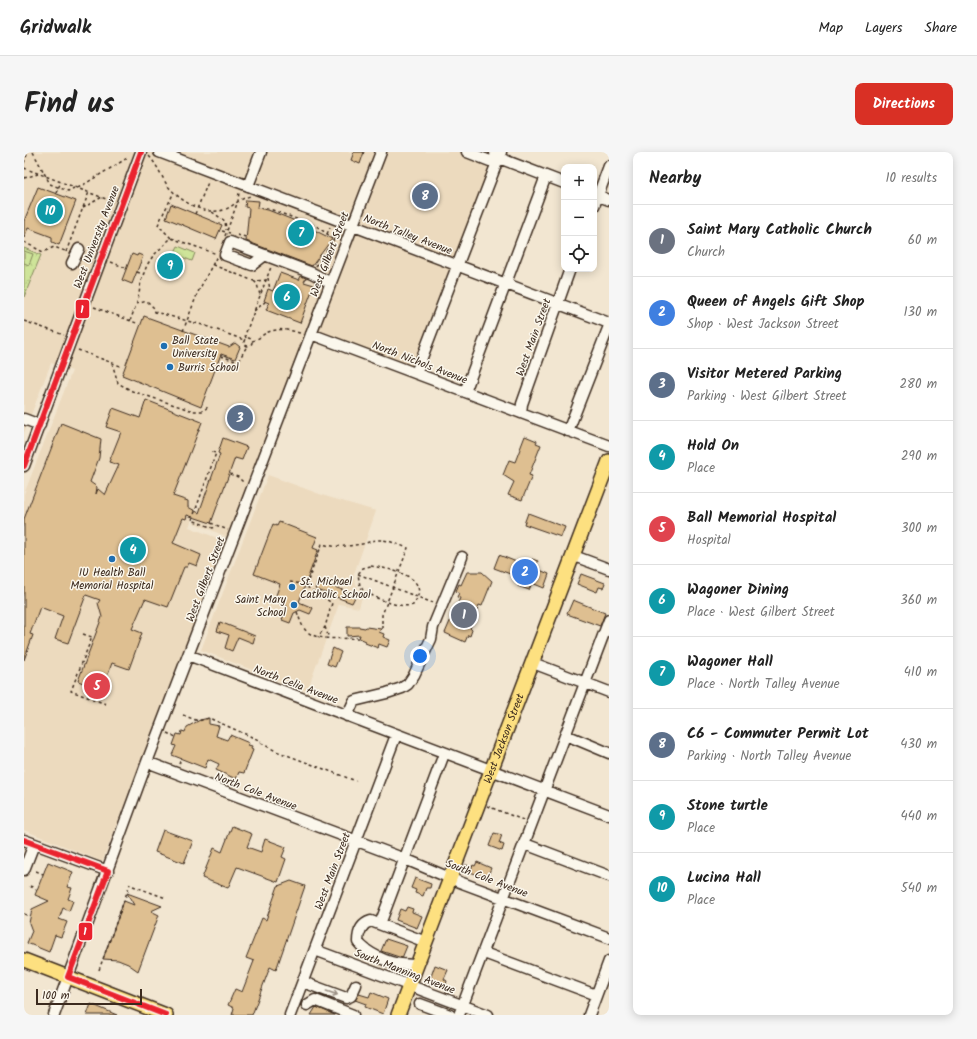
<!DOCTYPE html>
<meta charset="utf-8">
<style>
body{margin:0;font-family:Kalam,sans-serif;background:#f6f6f6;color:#222}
.controls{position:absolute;right:12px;top:12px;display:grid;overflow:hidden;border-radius:8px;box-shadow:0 2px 10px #0003}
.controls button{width:36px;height:36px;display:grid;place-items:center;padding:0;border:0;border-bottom:1px solid #e0e0e0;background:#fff;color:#222;font:20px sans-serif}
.scale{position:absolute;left:12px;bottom:10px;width:106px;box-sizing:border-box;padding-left:4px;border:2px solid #3b2a1e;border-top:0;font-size:11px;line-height:14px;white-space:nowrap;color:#3b2a1e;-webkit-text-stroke:3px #fbf7ec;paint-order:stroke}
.you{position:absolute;left:396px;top:504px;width:14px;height:14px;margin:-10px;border:3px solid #fff;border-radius:50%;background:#1a73e8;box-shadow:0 0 0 6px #1a73e833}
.badge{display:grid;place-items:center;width:26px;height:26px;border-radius:50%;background:#d93025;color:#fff;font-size:13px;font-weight:700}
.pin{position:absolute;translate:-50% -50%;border:2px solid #fff;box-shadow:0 1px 4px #0006}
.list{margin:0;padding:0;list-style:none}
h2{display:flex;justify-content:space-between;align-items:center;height:52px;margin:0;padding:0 16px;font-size:17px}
h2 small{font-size:13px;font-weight:400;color:#767676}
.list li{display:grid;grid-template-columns:26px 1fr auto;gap:12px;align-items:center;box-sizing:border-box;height:72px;padding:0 16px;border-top:1px solid #e0e0e0}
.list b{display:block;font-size:15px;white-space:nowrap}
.list p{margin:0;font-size:13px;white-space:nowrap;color:#767676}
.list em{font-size:13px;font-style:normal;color:#767676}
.icon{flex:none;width:22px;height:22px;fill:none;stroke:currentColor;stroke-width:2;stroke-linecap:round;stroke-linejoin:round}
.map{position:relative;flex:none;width:585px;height:863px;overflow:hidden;border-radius:8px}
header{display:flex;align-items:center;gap:24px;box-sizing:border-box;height:56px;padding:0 20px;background:#fff;border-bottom:1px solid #e0e0e0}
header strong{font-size:19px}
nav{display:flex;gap:22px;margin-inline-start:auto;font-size:14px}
.intro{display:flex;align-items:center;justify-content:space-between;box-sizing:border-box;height:96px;padding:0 24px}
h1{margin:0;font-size:28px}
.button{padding:10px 18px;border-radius:8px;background:#d93025;color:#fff;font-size:14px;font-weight:700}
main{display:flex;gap:24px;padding:0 24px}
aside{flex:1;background:#fff;border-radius:8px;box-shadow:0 2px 10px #0003}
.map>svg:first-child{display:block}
.built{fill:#ecdabe}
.park{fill:url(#park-crowns);stroke:#84875c}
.garden{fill:#cee499;stroke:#84875c}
.building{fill:#debf91;stroke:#3b2a1e}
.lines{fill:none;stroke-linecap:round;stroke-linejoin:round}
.minor-casing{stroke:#3b2a1e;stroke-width:13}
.major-casing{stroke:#3b2a1e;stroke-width:16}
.path{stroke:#3b2a1e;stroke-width:1.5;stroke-dasharray:3 3;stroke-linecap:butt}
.minor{stroke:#fbf7ec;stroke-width:10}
.major{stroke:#fde080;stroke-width:13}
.bus-1-casing{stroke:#fbf7ec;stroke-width:9}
.bus-1{stroke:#ea212d;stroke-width:6}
.oneway{stroke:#9b9085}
.poi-dot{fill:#1f6fb2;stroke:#fbf7ec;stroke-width:1.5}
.labels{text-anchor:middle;stroke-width:3;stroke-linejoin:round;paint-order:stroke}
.street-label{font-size:11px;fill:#3b2a1e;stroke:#fbf7ec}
.poi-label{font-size:11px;fill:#3b2a1e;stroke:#fbf7ec;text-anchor:start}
.line-badge{stroke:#fbf7ec;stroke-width:1.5}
.badge-label{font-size:11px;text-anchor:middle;font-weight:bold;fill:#fff}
</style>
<header>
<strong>Gridwalk</strong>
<nav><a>Map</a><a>Layers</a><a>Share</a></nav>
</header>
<div class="intro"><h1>Find us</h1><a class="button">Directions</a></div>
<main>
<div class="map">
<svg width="585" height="863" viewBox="0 0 585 863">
<defs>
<pattern id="park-crowns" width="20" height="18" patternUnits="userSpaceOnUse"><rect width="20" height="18" fill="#cee499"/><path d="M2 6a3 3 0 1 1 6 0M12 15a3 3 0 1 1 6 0" fill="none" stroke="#b2c483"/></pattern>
</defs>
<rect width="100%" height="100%" fill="#f2e6d1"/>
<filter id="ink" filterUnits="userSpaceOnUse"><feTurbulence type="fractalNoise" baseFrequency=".025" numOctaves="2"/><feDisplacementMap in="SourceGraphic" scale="8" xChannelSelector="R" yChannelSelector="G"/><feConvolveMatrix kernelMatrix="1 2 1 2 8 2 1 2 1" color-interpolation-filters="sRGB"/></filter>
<g filter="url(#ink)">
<!-- built -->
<path class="built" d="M0 0H473L390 216 292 178 206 386 170 371 183 328 165 375 201 389 79 708 77 709 0 678V342L48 219 27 211 0 281Z
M244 323 301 344 352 359 329 425 338 445 335 456 315 452 283 539 177 498Z"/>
<!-- park -->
<path class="park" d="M0 96 17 103 0 145Z"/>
<!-- garden -->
<path class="garden" d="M154 94 171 101 168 109 150 102Z
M0 99 9 102 5 113 0 111Z"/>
<!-- building -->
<path class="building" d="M330 0H340L336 12 327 8Z
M14 35 52 49 35 93 28 90V85L4 76 0 86V69Z
M222 48 235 49 234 56 244 58 274 70 308 87 288 114 222 89 225 56 221 55Z
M147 52 198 73 192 87 142 66Z
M108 102 113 104 114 102 119 104 108 132 98 128Z
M256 121 275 128 277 124 282 126 280 130 290 133 276 171 242 158 245 151 240 149 244 137 249 139Z
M120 164 205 195 211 191 216 195 211 207 197 202 177 255 98 223Z
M122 248 178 270 149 344 164 349V355L175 361 196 302 194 301 199 286 223 295 218 308 211 306 187 371 163 363 162 367 159 366 149 391 177 403 173 414 165 411 163 415H160L144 455 121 447 108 477 118 481 105 517 88 511 78 538 54 529 78 465 74 451 76 448 62 443 44 491 31 487 39 464 16 455 6 482 9 483 0 508V367L37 271 77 287 75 306 66 330 73 335 72 342 74 337 81 343 95 313 85 310 97 280 82 275 89 256 116 266Z
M501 284 513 289 512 291 517 293 505 323 508 324 498 348 484 343 490 330 479 323 485 308 491 310Z
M504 361 541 375 537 385 500 372Z
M255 370 293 385 289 396 294 398 275 450 289 456 286 462 276 458 270 461 266 471 258 468 263 454 250 449 256 432 230 422 249 372 253 374Z
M475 403 505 415 508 407 514 409 511 416 525 422 520 436 508 431 505 438 494 434 497 426 470 416Z
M443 420H458L468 429 458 454 455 453 446 476 448 478 446 484 444 483 441 490 421 481 436 446 433 445 435 441 432 439 435 432 437 433Z
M557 422 581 431 579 436 575 435 573 440 553 432Z
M294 429 332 443 328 451 291 437Z
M549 448 581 461 576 474 543 462Z
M196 470 231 484 229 491 214 485 208 499 201 496 205 483 193 479Z
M323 475H335L341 476 342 475 357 477 355 480 360 482 359 485 366 488 363 495 355 492 354 496 341 491 342 489 335 486 336 483 323 484Z
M309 496 317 500 311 515 303 512Z
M185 566V572L195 574 192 584 203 588 206 583 225 591 224 593 228 594 227 597 229 598 220 621 215 620 212 627 192 618 195 612 184 607 181 616 148 603 152 594 149 593 153 582 157 583 158 579 161 580 163 575 176 568Z
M208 674 228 682 223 695 237 700 241 687 262 695 258 705 262 707 254 730 213 715 204 736 178 726 190 696 198 700Z
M139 678 169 689 160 711 131 700Z
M470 681 478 683 475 691 480 693 478 699 465 694Z
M24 710 49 720 43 735 48 736 44 747 49 749 45 759 39 756 35 767 43 770 37 785 31 783 25 800 3 791 8 779 5 771 8 757 25 749 11 743Z
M453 710 467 716 463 726 446 720 449 713 451 714Z
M391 726 407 732 406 736H402L399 744 391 741 392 738 387 736Z
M267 729 281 734 252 818 246 815 228 863H208L210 856 204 853 211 837 218 840 230 809 222 806 238 766 242 768 254 734Z
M103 741 138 754 127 759 135 763 114 819 104 812 94 808 79 807 100 749 110 753Z
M383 755 389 757 388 760 398 764 393 776 372 768 376 757 381 759Z
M362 787 383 794 378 806 357 799Z
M411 813 424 818 420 827 423 829 421 835 405 830Z
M347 840 364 847 359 862 341 855 342 852 331 848 335 842 345 845Z
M67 852 93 863H63Z
M292 855 311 863H287Z"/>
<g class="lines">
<defs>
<path id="minor" d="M135 0 585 171
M443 0 466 9 475 6
M471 1 475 6 540 31
M224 34 237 0
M570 42 585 48
M570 54 585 14
M241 103 228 113 201 103 206 90 288 121 307 131
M48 111 55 97
M287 182 585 294
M392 221 477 0
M441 240 522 24
M497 261 498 252 546 117
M0 267 16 273
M544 279 585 174
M0 314 117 0
M550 404 585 417
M164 503 585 663
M509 511 585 540
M323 564 330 549 363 541 378 536 384 532 390 523 407 487 409 475 438 405
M542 583 585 601
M123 610 381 707 433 729 585 786
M0 688 84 719
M501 692 585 724
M0 718 10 692
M356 772 420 602
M291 798 464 863
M460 801 572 843
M393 814C387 812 383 813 377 812 364 811 342 801 334 790 334 781 337 772 347 769L402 790
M279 830 322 846 327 844 332 833
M396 852 426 863
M283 853 291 848 329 863
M30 863 123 610 357 0
M266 863 372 583
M435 863 585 468
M565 863 585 809"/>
<g id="major">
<path d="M0 808 142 863"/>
<path id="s1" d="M374 863 585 309"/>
</g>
</defs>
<!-- minor casing -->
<use href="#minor" class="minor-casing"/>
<!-- major casing -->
<use href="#major" class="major-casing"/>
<!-- path -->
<path class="path" d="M9 0 26 32 44 39 50 36
M125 4C133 13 137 23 143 33 154 47 175 61 194 59 208 58 212 47 227 44
M0 11 4 0
M0 16 90 50
M0 26 14 22
M54 36 105 5
M32 41 37 30
M59 56 78 45
M236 56H243L294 75 307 85 314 87
M188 60 201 69 202 78
M171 62 185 28
M198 79 206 81
M303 82 306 75
M213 83 222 85
M201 84 214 49 215 40
M147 86 134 73C139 61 145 51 150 40
M0 90 19 100 30 95 44 100
M42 100 65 40
M59 108 67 110
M87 110 102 116
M189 113 230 129 242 128
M292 114 311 86
M113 120 119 122
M244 126 246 138
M230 129 233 132 236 143
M112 152 123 149 130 156 131 160 182 174 220 188
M70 155 115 172
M230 159 241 150
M0 169 40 183
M106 169 114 148 117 129 123 113 129 104 147 86 193 102
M159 179 174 140 193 104
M220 190a4 4 0 1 1 8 0a4 4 0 1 1-8 0Z
M222 186 221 183 247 115
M228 189C233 188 237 184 242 181 254 175 267 178 279 182
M54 198 99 215
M197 204 211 209 215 208 223 194
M88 211 94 231 108 239 169 259H179L185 254
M188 300 192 301 168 368 189 376 192 374
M206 322 214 325 220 331
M187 371 204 378
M347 414C367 417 410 425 389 453 376 457 350 446 339 438L336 434 334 422 339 416Z
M334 422 409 451
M266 430 278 432 308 451 301 475 294 485
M282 434 298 392C311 396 325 394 338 392 344 391 348 388 354 388 364 387 374 393 384 396L358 463V479
M273 460C276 467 278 477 285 481 296 489 322 486 335 486
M301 475 305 486
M59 482 68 485 47 539 82 552
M159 563 174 569 185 566 237 589
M143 581 152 585
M237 591 252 599 332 629
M155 612 157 607
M463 654 499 668 500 665
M441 713 448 715
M12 719 19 722
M6 734 13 738
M109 734 142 746
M0 762 6 764
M75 818 106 732"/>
<!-- minor -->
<use href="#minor" class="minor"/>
<!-- major -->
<use href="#major" class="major"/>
<defs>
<path id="bus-1" d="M0 314 117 0
M0 688 84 719 44 825 142 863"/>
</defs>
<!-- bus-1 casing -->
<use href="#bus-1" class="bus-1-casing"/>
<!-- bus-1 -->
<use href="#bus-1" class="bus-1"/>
</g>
<!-- one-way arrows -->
<defs><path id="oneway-shaft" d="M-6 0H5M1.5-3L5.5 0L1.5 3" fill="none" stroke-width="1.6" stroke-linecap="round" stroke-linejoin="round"/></defs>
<use class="oneway" href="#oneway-shaft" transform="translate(308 841) rotate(19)"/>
</g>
<!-- markers -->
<g class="poi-dot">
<circle cx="140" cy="194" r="4"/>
<circle cx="146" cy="215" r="4"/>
<circle cx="88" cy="407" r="4"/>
<circle cx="268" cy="435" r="4"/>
<circle cx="270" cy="453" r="4"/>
</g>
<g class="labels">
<!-- street labels -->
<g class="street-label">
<text transform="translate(384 82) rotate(21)" y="4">North Talley Avenue</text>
<text transform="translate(72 85) rotate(-69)" y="4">West University Avenue</text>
<text transform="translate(305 102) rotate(-69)" y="4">West Gilbert Street</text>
<text transform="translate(509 185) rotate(-70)" y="4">West Main Street</text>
<text transform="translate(396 210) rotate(21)" y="4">North Nichols Avenue</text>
<text transform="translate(181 427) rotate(-69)" y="4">West Gilbert Street</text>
<text transform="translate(272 532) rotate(21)" y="4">North Celia Avenue</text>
<text dy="4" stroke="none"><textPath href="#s1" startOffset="296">West Jackson Street</textPath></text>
<text transform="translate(232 639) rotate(21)" y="4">North Cole Avenue</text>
<text transform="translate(308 719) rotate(-69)" y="4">West Main Street</text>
<text transform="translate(463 726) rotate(21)" y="4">South Cole Avenue</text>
<text transform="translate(381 819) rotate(21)" y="4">South Manning Avenue</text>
</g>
<!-- poi labels -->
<g class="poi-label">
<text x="148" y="192">Ball State<tspan x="148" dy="13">University</tspan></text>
<text x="154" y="219">Burris School</text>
<text x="88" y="424" text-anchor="middle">IU Health Ball<tspan x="88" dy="13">Memorial Hospital</tspan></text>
<text x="276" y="433">St. Michael<tspan x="276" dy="13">Catholic School</tspan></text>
<text x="262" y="451" text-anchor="end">Saint Mary<tspan x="262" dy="13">School</tspan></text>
</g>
</g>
<g class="line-badge">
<rect x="51" y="147" width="15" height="20" rx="4" fill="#ea212d"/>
<rect x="54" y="770" width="15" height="19" rx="4" fill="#ea212d"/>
</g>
<g class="badge-label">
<text x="58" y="161">1</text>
<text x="61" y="783">1</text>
</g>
</svg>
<div class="controls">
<button>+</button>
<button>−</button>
<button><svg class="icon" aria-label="locate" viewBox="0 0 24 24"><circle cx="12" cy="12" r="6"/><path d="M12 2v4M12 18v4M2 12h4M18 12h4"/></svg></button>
</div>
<div class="scale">100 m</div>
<div class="you"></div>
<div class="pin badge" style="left:440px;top:463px;background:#6b7280">1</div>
<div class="pin badge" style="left:501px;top:420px;background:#3f7fe0">2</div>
<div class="pin badge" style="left:216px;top:266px;background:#5c6f8a">3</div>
<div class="pin badge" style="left:109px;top:398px;background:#0f9aa8">4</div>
<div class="pin badge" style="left:73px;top:534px;background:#e0444e">5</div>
<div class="pin badge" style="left:263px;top:145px;background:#0f9aa8">6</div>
<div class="pin badge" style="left:277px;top:81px;background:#0f9aa8">7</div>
<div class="pin badge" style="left:401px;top:44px;background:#5c6f8a">8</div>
<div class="pin badge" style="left:146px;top:114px;background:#0f9aa8">9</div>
<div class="pin badge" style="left:26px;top:59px;background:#0f9aa8">10</div>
</div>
<aside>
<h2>Nearby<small>10 results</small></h2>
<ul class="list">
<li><span class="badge" style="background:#6b7280">1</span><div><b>Saint Mary Catholic Church</b><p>Church</p></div><em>60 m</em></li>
<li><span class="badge" style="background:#3f7fe0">2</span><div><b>Queen of Angels Gift Shop</b><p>Shop · West Jackson Street</p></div><em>130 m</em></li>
<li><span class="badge" style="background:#5c6f8a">3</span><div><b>Visitor Metered Parking</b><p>Parking · West Gilbert Street</p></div><em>280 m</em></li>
<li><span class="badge" style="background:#0f9aa8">4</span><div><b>Hold On</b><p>Place</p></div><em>290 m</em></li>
<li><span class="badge" style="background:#e0444e">5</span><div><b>Ball Memorial Hospital</b><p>Hospital</p></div><em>300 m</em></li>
<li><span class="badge" style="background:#0f9aa8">6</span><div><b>Wagoner Dining</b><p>Place · West Gilbert Street</p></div><em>360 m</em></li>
<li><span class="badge" style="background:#0f9aa8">7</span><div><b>Wagoner Hall</b><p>Place · North Talley Avenue</p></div><em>410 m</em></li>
<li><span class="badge" style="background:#5c6f8a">8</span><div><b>C6 - Commuter Permit Lot</b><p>Parking · North Talley Avenue</p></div><em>430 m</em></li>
<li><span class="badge" style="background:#0f9aa8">9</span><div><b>Stone turtle</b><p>Place</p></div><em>440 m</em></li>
<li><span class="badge" style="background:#0f9aa8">10</span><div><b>Lucina Hall</b><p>Place</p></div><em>540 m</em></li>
</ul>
</aside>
</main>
